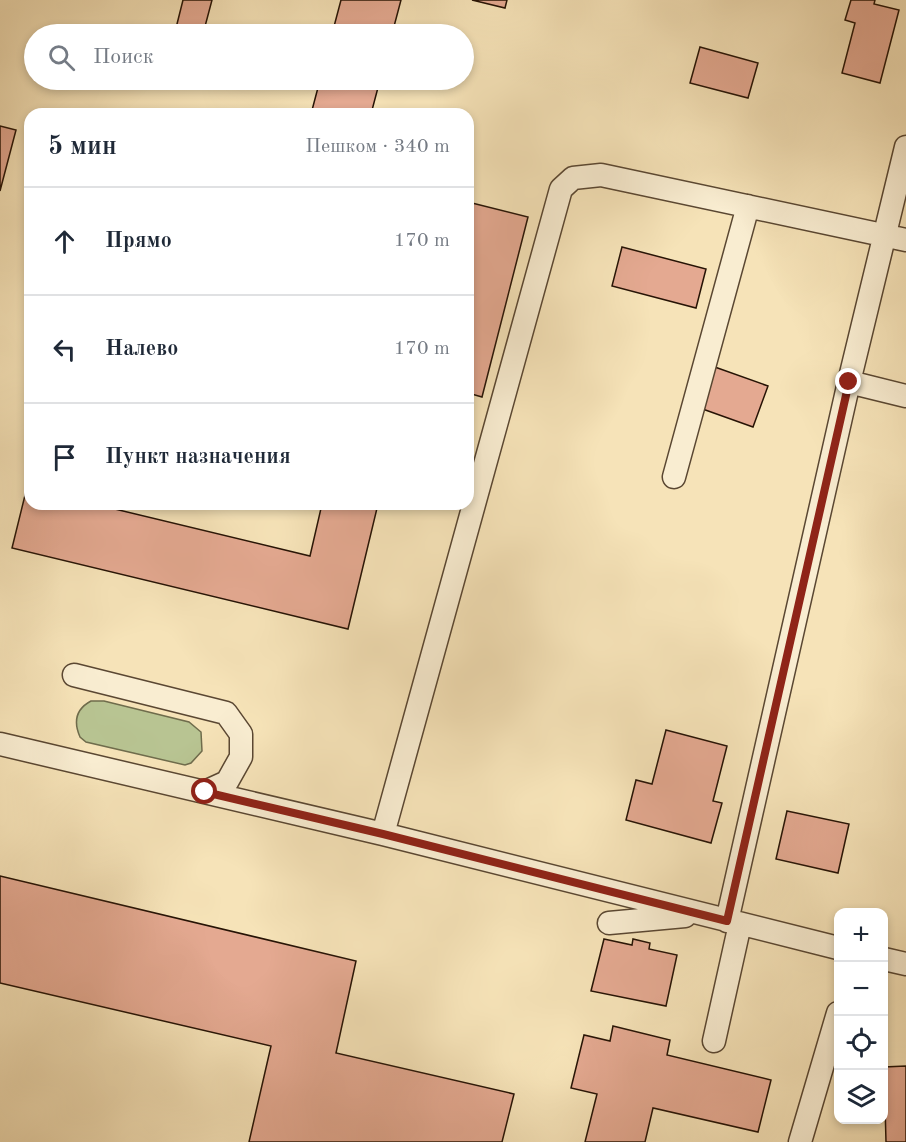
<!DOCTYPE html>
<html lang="ru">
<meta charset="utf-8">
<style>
body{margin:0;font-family:"Old Standard TT",serif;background:#f2f2f3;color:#1f2937}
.controls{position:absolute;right:18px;bottom:18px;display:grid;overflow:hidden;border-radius:12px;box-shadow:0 3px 9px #0003}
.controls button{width:54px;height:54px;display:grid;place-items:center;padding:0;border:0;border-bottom:2px solid #e0e1e3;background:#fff;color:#1f2937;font:30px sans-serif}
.stop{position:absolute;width:18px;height:18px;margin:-14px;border:4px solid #8f2418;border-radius:50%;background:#fff}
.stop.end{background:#8f2418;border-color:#fff;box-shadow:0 2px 6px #0008}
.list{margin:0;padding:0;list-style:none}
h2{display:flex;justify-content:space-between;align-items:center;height:78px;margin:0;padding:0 24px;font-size:26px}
h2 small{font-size:20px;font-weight:400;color:#747a83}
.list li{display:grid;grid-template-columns:39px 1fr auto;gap:18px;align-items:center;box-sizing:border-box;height:108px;padding:0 24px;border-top:2px solid #e0e1e3}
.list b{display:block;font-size:22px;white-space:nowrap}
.list em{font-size:20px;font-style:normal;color:#747a83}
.icon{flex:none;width:33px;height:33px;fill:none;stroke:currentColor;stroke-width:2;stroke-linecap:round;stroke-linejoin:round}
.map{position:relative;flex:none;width:906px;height:1142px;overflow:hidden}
.search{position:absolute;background:#fff;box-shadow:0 3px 9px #0003;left:24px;top:24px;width:450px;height:66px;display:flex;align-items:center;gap:15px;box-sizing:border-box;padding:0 21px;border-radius:33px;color:#747a83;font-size:22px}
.panel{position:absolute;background:#fff;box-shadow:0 3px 9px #0003;left:24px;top:108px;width:450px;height:402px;border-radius:18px}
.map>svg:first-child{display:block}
.green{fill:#b8c492;stroke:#6f6c4c;stroke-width:1.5}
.building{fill:#e4a991;stroke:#261305;stroke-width:1.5}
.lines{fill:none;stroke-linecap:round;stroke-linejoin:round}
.minor-casing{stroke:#5a4732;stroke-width:25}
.minor{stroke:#f9edd1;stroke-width:22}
.route{stroke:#8f2418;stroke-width:8}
</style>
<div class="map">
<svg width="906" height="1142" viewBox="0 0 906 1142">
<rect width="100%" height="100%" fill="#f6e3b8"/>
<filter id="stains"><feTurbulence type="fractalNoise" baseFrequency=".00333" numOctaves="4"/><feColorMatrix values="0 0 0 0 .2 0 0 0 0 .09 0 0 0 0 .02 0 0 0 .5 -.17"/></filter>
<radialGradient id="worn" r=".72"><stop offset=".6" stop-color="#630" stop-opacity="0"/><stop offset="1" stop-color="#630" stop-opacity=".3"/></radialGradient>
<!-- green -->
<path class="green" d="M91 701H104L189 722 201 732 202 751 191 763 185 765 86 742 80 737C73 721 76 709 91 701Z"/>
<!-- building -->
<path class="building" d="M183 0H212L203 34H188L175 32Z
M341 0H401L392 34H332Z
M472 0H507L505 8Z
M851 0H875L874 4 899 10 880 83 842 73 855 23 845 20Z
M700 47 758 63 748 98 690 83Z
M320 80H380L371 114H311Z
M0 126 16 130 0 191Z
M468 202 528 217 482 397 468 393Z
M622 247 706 269 696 308 612 286Z
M712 366 768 386 753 427 697 407Z
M30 475V504H94L310 556 322 504H378L348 629 12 548Z
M666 730 727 746 713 801 722 803 711 843 626 820 636 780 652 784Z
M787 811 849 824 838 873 776 859Z
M0 876 356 961 336 1053 514 1094 502 1142H249L271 1046 0 983Z
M604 939 632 945 633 939 650 943 649 949 677 955 666 1006 591 991Z
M613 1026 670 1040 667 1055 771 1080 758 1132 653 1108 645 1142H585L597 1094 571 1088 584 1035 610 1041Z
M906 1066V1142H886L884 1067Z"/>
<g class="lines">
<defs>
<path id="minor" d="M849 382 906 396
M674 477 748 206
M74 675 226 713 241 734V757L227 782 205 792
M0 744 383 834 838 948
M383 834 561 189 573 178 601 175 906 240
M727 921 849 382 906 147
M609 923 685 916
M884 959 906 964
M714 1041 740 924
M800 1142 838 1013"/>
</defs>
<!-- minor casing -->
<use href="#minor" class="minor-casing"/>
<!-- minor -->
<use href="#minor" class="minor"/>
</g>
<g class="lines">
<!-- route -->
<path class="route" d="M205 792 383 834 727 921 849 382"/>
</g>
<rect width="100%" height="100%" filter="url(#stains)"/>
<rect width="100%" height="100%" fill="url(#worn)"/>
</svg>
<div class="controls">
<button>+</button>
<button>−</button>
<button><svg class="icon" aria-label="locate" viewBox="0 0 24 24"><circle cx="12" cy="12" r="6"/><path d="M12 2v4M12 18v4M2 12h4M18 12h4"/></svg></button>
<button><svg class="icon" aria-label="layers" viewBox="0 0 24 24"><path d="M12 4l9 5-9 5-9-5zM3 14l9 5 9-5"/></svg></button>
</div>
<div class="stop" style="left:205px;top:792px"></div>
<div class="stop end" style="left:849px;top:382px"></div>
<div class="search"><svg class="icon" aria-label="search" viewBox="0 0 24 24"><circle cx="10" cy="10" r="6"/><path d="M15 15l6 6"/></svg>Поиск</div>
<section class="panel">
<h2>5 мин<small>Пешком · 340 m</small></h2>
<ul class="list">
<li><svg class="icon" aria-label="ahead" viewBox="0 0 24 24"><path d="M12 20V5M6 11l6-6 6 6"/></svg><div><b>Прямо</b></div><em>170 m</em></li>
<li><svg class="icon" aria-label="left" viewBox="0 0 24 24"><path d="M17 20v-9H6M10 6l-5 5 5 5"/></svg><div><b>Налево</b></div><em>170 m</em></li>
<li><svg class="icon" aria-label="arrive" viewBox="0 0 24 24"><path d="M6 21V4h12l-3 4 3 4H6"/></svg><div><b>Пункт назначения</b></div></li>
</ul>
</section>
</div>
